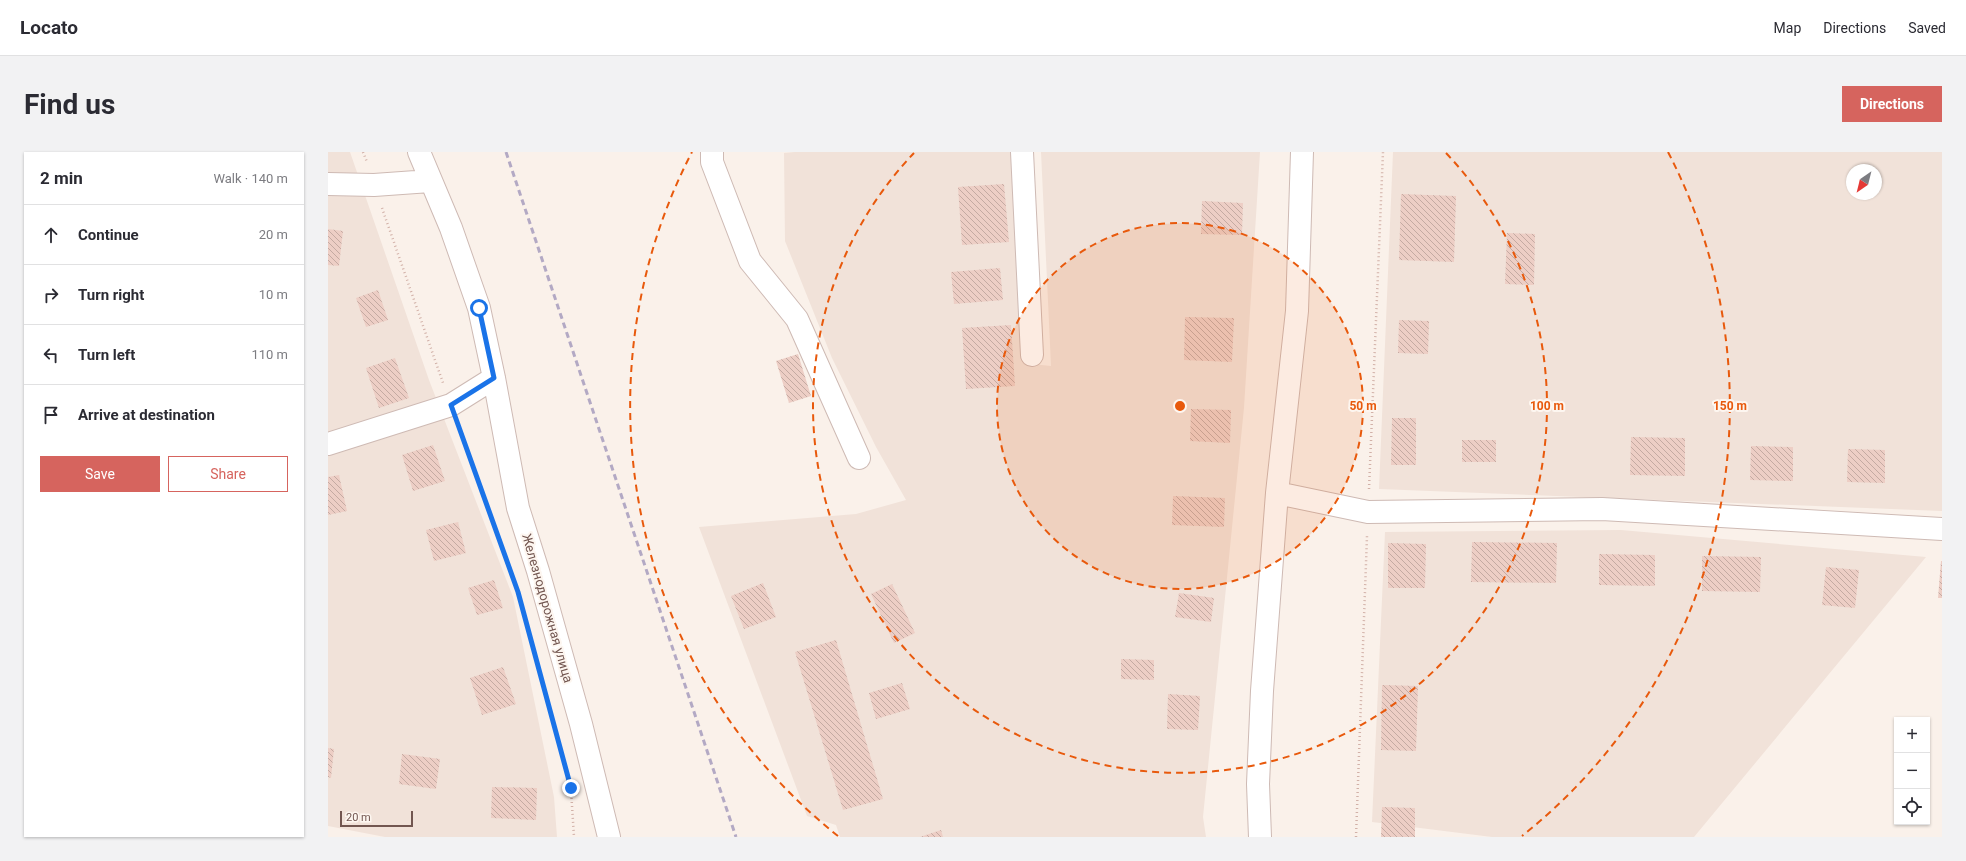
<!DOCTYPE html>
<meta charset="utf-8">
<style>
body{margin:0;font-family:Roboto,sans-serif;background:#f2f2f3;color:#2b2b33}
.controls{position:absolute;right:12px;bottom:12px;display:grid;overflow:hidden;border-radius:0px;box-shadow:0 1px 3px #0004}
.controls button{width:36px;height:36px;display:grid;place-items:center;padding:0;border:0;border-bottom:1px solid #e1e1e2;background:#fff;color:#2b2b33;font:20px sans-serif}
.compass{position:absolute;left:1518px;top:12px;width:36px;height:36px;border-radius:50%;background:#fff;box-shadow:0 1px 3px #0004;rotate:215deg}
.scale{position:absolute;left:12px;bottom:10px;width:73px;box-sizing:border-box;padding-left:4px;border:2px solid #725650;border-top:0;font-size:11px;line-height:14px;white-space:nowrap;color:#725650;-webkit-text-stroke:3px #fdf6f0;paint-order:stroke}
.stop{position:absolute;width:12px;height:12px;margin:-9px;border:3px solid #1a73e8;border-radius:50%;background:#fff}
.stop.end{background:#1a73e8;border-color:#fff;box-shadow:0 1px 4px #0008}
.list{margin:0;padding:0;list-style:none}
h2{display:flex;justify-content:space-between;align-items:center;height:52px;margin:0;padding:0 16px;font-size:17px}
h2 small{font-size:13px;font-weight:400;color:#7c7c81}
.list li{display:grid;grid-template-columns:26px 1fr auto;gap:12px;align-items:center;box-sizing:border-box;height:60px;padding:0 16px;border-top:1px solid #e1e1e2}
.list b{display:block;font-size:15px;white-space:nowrap}
.list em{font-size:13px;font-style:normal;color:#7c7c81}
.actions{display:flex;gap:8px;padding:12px 16px}
.actions a{flex:1;padding:9px 0;border:1px solid #d6645e;border-radius:0px;text-align:center;font-size:14px;color:#d6645e}
.actions .main{background:#d6645e;color:#fff}
.icon{flex:none;width:22px;height:22px;fill:none;stroke:currentColor;stroke-width:2;stroke-linecap:round;stroke-linejoin:round}
.map{position:relative;flex:none;width:1614px;height:685px;overflow:hidden;border-radius:0px}
header{display:flex;align-items:center;gap:24px;box-sizing:border-box;height:56px;padding:0 20px;background:#fff;border-bottom:1px solid #e1e1e2}
header strong{font-size:19px}
nav{display:flex;gap:22px;margin-inline-start:auto;font-size:14px}
.intro{display:flex;align-items:center;justify-content:space-between;box-sizing:border-box;height:96px;padding:0 24px}
h1{margin:0;font-size:28px}
.button{padding:10px 18px;border-radius:0px;background:#d6645e;color:#fff;font-size:14px;font-weight:700}
main{display:flex;gap:24px;padding:0 24px}
aside{flex:1;background:#fff;border-radius:0px;box-shadow:0 1px 3px #0004}
.map>svg:first-child{display:block}
.residential{fill:#f1e2d9;fill-rule:evenodd}
.building{fill:url(#building-back-hatch)}
.lines{fill:none;stroke-linecap:round;stroke-linejoin:round}
.minor-casing{stroke:#cebab4;stroke-width:24}
.path{stroke:#d2b1a8;stroke-width:2.5;stroke-dasharray:1 3;stroke-linecap:butt}
.minor{stroke:#fff;stroke-width:22}
.rail{stroke:#b3a9c4;stroke-width:3;stroke-dasharray:6 4;stroke-linecap:butt}
.route{stroke:#1a73e8;stroke-width:5}
.ring{fill:none;stroke:#e8590c;stroke-width:2;stroke-dasharray:7 5}
.labels{text-anchor:middle;stroke-width:4;stroke-linejoin:round;paint-order:stroke}
.street-label{font-size:13px;fill:#725650;stroke:#fdf6f0}
.centre{fill:#e8590c;stroke:#fdf6f0;stroke-width:2}
.ring-label{font-size:12px;text-anchor:middle;font-weight:bold;fill:#e8590c;stroke:#fdf6f0;stroke-width:4;stroke-linejoin:round;paint-order:stroke}
</style>
<header>
<strong>Locato</strong>
<nav><a>Map</a><a>Directions</a><a>Saved</a></nav>
</header>
<div class="intro"><h1>Find us</h1><a class="button">Directions</a></div>
<main>
<aside>
<h2>2 min<small>Walk · 140 m</small></h2>
<ul class="list">
<li><svg class="icon" aria-label="ahead" viewBox="0 0 24 24"><path d="M12 20V5M6 11l6-6 6 6"/></svg><div><b>Continue</b></div><em>20 m</em></li>
<li><svg class="icon" aria-label="right" viewBox="0 0 24 24"><path d="M7 20v-9h11M14 6l5 5-5 5"/></svg><div><b>Turn right</b></div><em>10 m</em></li>
<li><svg class="icon" aria-label="left" viewBox="0 0 24 24"><path d="M17 20v-9H6M10 6l-5 5 5 5"/></svg><div><b>Turn left</b></div><em>110 m</em></li>
<li><svg class="icon" aria-label="arrive" viewBox="0 0 24 24"><path d="M6 21V4h12l-3 4 3 4H6"/></svg><div><b>Arrive at destination</b></div></li>
</ul>
<div class="actions"><a class="main">Save</a><a>Share</a></div>
</aside>
<div class="map">
<svg width="1614" height="685" viewBox="0 0 1614 685">
<defs>
<pattern id="building-back-hatch" width="6" height="6" patternUnits="userSpaceOnUse"><rect width="6" height="6" fill="#edcec5"/><path d="M-1 5l2 2M0 0l6 6M5-1l2 2" fill="none" stroke="#c4aaa2"/></pattern>
</defs>
<rect width="100%" height="100%" fill="#faf1ea"/>
<!-- residential -->
<path class="residential" d="M0 0H22L101 228 185 445 226 645 229 685H57L0 674Z
M467 0H683L695 211 723 214 713 0H932L916 256 875 665 878 685H512L508 673 479 664 371 375 528 362 578 348 548 295 504 206 457 89 456 1Z
M1065 0H1614V359L1051 337ZM1524 18H1548V42H1524Z
M1293 378 1598 405 1366 685H1164L1044 670 1057 380Z"/>
<!-- building -->
<path class="building" d="M676 32 681 90 634 93 630 35Z
M1073 42 1128 44 1126 110 1071 108Z
M874 49 915 51 914 83 873 82Z
M0 77 15 79 11 114 0 113Z
M1179 81 1207 82 1206 133 1177 132Z
M672 116 675 148 626 152 623 120Z
M50 138 60 168 38 175 28 146Z
M857 165 906 166 904 210 856 208Z
M1071 168 1101 169 1100 202 1070 201Z
M683 173 687 234 638 237 634 176Z
M470 202 483 244 461 251 448 209Z
M67 206 81 246 51 256 38 216Z
M863 257 903 258 902 291 862 289Z
M1064 266H1088V313H1063Z
M1303 285 1357 286V324L1302 323Z
M1134 288H1168V310H1134Z
M105 293 117 329 85 339 74 303Z
M1423 294 1465 295V329L1422 328Z
M1520 297 1557 298V331L1519 330Z
M11 323 19 359 0 363V325Z
M845 344 897 346 896 375 844 373Z
M130 370 138 401 106 409 98 378Z
M1144 390 1229 391 1228 431 1143 430Z
M1060 391 1098 392 1097 436H1060Z
M1271 402 1327 403V434L1271 433Z
M1374 404 1433 405 1432 440 1374 439Z
M1613 409H1614V446H1610Z
M1498 415 1531 418 1527 456 1494 453Z
M166 428 175 456 149 463 140 436Z
M435 431 448 465 416 477 403 444Z
M564 432 587 481 566 491 543 442Z
M851 441 886 446 883 470 847 465Z
M508 488 555 647 515 658 467 500Z
M793 507 826 508V528L793 527Z
M175 515 188 552 154 563 142 526Z
M574 531 582 557 548 567 541 541Z
M1054 533 1090 534 1088 599 1053 598Z
M840 542 872 544 870 578 839 577Z
M0 596 6 597 3 626 0 625Z
M74 602 112 607 108 637 71 632Z
M164 635 209 636 208 668 163 666Z
M1054 655 1087 656V685H1053Z
M613 678 615 685H592Z"/>
<g class="lines">
<defs>
<path id="minor" d="M91 0 123 76 151 156 166 226 190 356 210 419 253 572 281 685
M384 0V10L422 109 469 167 531 306
M694 0 704 203
M0 32 46 33 102 29
M0 292 123 253 166 226
M949 341 1040 360 1274 357 1614 377
M932 685 930 632 934 539 949 341 969 159 974 0"/>
</defs>
<!-- minor casing -->
<use href="#minor" class="minor-casing"/>
<!-- path -->
<path class="path" d="M35 0 39 10
M54 56 115 231
M131 275 185 425
M1041 337 1055 0
M218 541 234 602
M243 638 246 685
M1028 685 1039 384"/>
<!-- minor -->
<use href="#minor" class="minor"/>
<!-- rail -->
<path class="rail" d="M178 0 408 685"/>
</g>
<g class="lines">
<!-- route -->
<path class="route" d="M151 156 166 226 123 253 190 440 243 636"/>
</g>
<!-- distance rings -->
<circle cx="852" cy="254" r="183" fill="#e8590c" fill-opacity=".12"/>
<g class="ring">
<circle cx="852" cy="254" r="183"/>
<path d="M1118 1A367 367 0 1 1 586 1"/>
<path d="M510 684A550 550 0 0 1 364 0M1340 0A550 550 0 0 1 1194 684"/>
</g>
<g class="labels">
<!-- street labels -->
<g class="street-label">
<text transform="translate(220 456) rotate(74)" y="5">Железнодорожная улица</text>
</g>
</g>
<circle cx="852" cy="254" r="6" class="centre"/>
<g class="ring-label">
<text x="1035" y="258">50 m</text>
<text x="1219" y="258">100 m</text>
<text x="1402" y="258">150 m</text>
</g>
</svg>
<div class="controls">
<button>+</button>
<button>−</button>
<button><svg class="icon" aria-label="locate" viewBox="0 0 24 24"><circle cx="12" cy="12" r="6"/><path d="M12 2v4M12 18v4M2 12h4M18 12h4"/></svg></button>
</div>
<svg class="compass" viewBox="-18 -18 36 36"><path d="M0-13l5 13h-10z" fill="#e53935"/><path d="M0 13l5-13h-10z" fill="#7c7c81"/></svg>
<div class="scale">20 m</div>
<div class="stop" style="left:151px;top:156px"></div>
<div class="stop end" style="left:243px;top:636px"></div>
</div>
</main>
